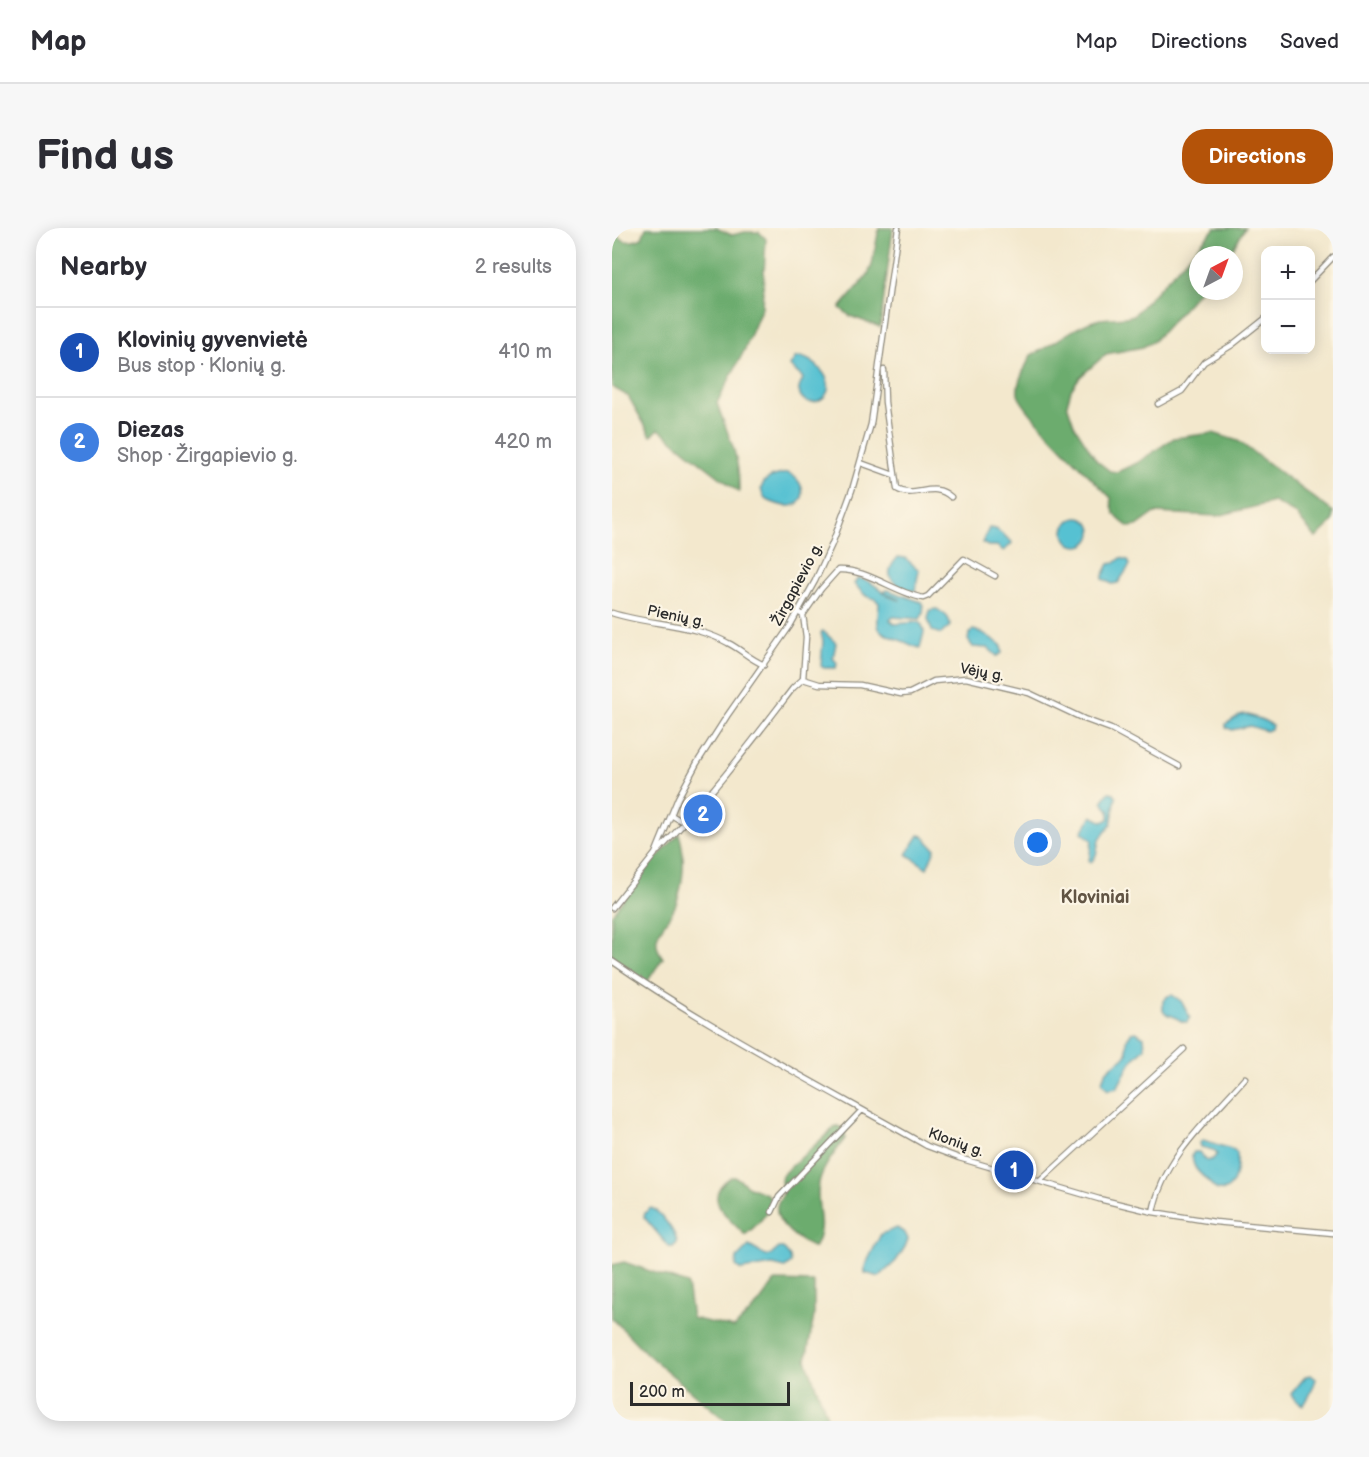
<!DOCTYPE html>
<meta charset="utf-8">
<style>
body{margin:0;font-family:"Balsamiq Sans",sans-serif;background:#f7f7f7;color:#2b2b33}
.controls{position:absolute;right:18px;top:18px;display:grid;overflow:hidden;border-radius:12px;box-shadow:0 3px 15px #0003}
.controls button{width:54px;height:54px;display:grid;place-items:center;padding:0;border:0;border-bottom:2px solid #e1e1e2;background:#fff;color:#2b2b33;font:30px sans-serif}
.compass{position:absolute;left:577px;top:18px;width:54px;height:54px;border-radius:50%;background:#fff;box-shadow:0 3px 15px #0003;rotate:41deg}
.scale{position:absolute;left:18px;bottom:15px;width:160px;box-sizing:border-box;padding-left:6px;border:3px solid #2b2b2b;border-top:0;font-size:16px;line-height:21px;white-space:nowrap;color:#2b2b2b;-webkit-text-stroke:4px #fcf5e5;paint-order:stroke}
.you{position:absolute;left:426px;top:615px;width:21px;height:21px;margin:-15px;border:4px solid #fff;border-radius:50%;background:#1a73e8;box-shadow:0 0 0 9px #1a73e833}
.badge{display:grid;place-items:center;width:39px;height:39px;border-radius:50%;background:#b45309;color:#fff;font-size:20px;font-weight:700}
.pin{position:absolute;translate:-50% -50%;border:3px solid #fff;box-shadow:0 2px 6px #0006}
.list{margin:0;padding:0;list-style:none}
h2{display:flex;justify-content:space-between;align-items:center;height:78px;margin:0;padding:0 24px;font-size:26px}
h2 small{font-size:20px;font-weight:400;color:#7c7c81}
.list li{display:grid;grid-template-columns:39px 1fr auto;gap:18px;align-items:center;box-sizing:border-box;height:90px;padding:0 24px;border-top:2px solid #e1e1e2}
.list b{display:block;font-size:22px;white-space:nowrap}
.list p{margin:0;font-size:20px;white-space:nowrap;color:#7c7c81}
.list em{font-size:20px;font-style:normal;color:#7c7c81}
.map{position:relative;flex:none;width:721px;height:1193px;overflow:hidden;border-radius:24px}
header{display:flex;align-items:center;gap:36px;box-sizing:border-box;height:84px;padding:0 30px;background:#fff;border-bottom:2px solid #e1e1e2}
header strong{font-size:28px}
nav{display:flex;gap:33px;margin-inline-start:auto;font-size:21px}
.intro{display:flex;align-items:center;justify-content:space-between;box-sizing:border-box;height:144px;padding:0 36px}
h1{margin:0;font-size:42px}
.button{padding:15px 27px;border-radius:24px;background:#b45309;color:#fff;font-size:21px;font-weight:700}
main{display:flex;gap:36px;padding:0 36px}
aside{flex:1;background:#fff;border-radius:24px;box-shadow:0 3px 15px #0003}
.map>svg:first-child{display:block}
.forest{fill:#6cac6e;stroke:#4c6c4c;stroke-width:1.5}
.water{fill:#57c1d2;stroke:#41767e;stroke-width:1.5}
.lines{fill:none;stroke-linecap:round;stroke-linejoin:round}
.minor-casing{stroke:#8f8a7c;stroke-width:7}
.minor{stroke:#fff;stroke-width:4.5}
.labels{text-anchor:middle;stroke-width:4.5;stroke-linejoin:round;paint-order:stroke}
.street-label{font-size:15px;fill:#2b2b2b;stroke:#fcf5e5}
.quarter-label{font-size:18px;font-weight:bold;fill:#615444;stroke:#fcf5e5}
</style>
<header>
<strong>Map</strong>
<nav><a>Map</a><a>Directions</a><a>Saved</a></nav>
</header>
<div class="intro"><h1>Find us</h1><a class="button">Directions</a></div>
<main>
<aside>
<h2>Nearby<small>2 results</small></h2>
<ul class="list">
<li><span class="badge" style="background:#1a4fb4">1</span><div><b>Klovinių gyvenvietė</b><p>Bus stop · Klonių g.</p></div><em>410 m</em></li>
<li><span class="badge" style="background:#3f7fe0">2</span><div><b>Diezas</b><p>Shop · Žirgapievio g.</p></div><em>420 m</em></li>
</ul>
</aside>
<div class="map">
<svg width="721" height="1193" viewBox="0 0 721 1193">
<rect width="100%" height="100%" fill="#fcf5e5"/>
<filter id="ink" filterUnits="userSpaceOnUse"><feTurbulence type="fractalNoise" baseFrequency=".0167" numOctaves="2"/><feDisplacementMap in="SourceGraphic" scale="12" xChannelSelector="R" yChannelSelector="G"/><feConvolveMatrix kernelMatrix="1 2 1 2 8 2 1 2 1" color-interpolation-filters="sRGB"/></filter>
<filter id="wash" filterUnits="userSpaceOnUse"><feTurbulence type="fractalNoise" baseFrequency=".008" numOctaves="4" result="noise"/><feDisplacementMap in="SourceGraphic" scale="24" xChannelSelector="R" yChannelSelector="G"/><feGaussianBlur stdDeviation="1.35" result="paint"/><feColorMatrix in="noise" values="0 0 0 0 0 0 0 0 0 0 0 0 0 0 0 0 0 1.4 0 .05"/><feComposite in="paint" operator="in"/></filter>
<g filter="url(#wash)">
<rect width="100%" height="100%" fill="#f3e8cd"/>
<!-- forest -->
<path class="forest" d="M34 0H104L120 7 133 4H147L154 11 150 79 133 121 105 175C116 210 128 224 127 264L75 224 47 201 39 208 16 168 0 159V1C10 13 14 17 30 10Z
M267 0H281L268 99 238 88 228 80 255 48 260 37Z
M603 0H633L617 27H586L587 63 542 113 531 119 494 126 467 150 459 162 455 176 462 197 485 233 498 243 505 244 525 235 562 210 601 205 626 213 721 284V293L704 310 684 286 662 274 605 288 543 285 525 298 517 299C504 290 500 286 499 270 484 254 408 181 406 166 404 153 414 139 419 127 442 117 463 97 488 91 500 89 510 91 522 87Z
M67 606C74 628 72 654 64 676 56 697 34 707 51 730L35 754 0 729V686L36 639Z
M226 898C232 900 233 904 233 910 224 924 210 939 207 955 202 979 216 996 202 1020 189 1014 162 996 165 979 165 974 169 970 171 966L169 952 170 947 223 899Z
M119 949H124L137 959 155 966 158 970C159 985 144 998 133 1007 117 990 87 970 119 949Z
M12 1034 75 1056 80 1090 122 1100 147 1075 163 1053 202 1054V1088L194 1132 217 1193H114L35 1126 0 1090V1037Z"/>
<!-- water -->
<path class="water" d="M189 129C197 131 203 135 209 142 233 170 191 186 187 163 186 159 190 155 191 150L178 138 183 130Z
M175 245C194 251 197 279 176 278 169 278 159 274 153 271L149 261C152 248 163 248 175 245Z
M452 304a14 14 0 1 1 28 0a14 14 0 1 1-28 0Z
M377 300 384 301 399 313 400 315 392 323 385 318H376L370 315Z
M286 329 293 330 307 342 303 363C297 363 294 361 288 358 273 350 276 340 286 329Z
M509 330 516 332 518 337 506 355 500 356 491 351V348L497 336 503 335Z
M246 350C268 354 269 370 289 372L274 366 273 363 276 362 309 374C313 379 312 386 308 391L281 389 278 392 283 396 306 394 310 397 312 404 308 420C301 419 297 415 290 413 262 402 265 405 267 375L263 371 254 368 242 356Z
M325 381C332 386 338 388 338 398L329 406 320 403 316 391 318 382Z
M361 402 371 405 389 417 390 425 385 428 376 420 361 419 356 412 357 406Z
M211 403 224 415 221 430 225 435 224 440H212L209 438 211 413 209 405Z
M633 486 651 492 660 497 659 501 654 503 638 498 620 502 614 499V496L628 487Z
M497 564 502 565 504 569 499 597 487 612 484 627 479 635 477 633 480 612 470 604 480 588 491 594 497 591V582L490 574Z
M307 607 311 608 323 621 315 640 295 626Z
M560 767 569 773 578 789 575 794C568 795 564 787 556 787L551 783V773L556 768Z
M524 804 532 809 533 820 519 834 505 860 496 862 490 855C492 840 504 836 515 827V811L519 805Z
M591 912 622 922 625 925C626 936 624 966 607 962 600 961 598 953 593 950 584 942 581 939 580 927L582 924H587L595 933 601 931 605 926 601 922 589 919 588 915Z
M39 980C48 983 65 1006 65 1015L61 1019H57L32 989 33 985Z
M285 1000 293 1005 296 1011 293 1019 284 1033 267 1049 253 1045V1038L269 1006Z
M137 1018 154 1028 159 1027 167 1020H171L178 1029 179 1035 173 1040 161 1037 129 1042 124 1038 125 1030Z
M699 1147 704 1151C701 1160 698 1170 691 1177L683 1172 679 1166 694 1148Z"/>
</g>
<g filter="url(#ink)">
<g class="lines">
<defs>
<path id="minor" d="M698 53 721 29
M272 142 273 174 285 261C303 272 321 252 339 269
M546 176 570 163 592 134 620 117 654 90
M249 235 282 247
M0 385C28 394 58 395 86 403 96 406 107 410 116 415 130 422 136 430 152 437
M189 386 191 387 194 409 191 451
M191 387 209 361 226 342C253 340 284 365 311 370L316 368 352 331 383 348
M191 451 207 456 248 457 289 466 298 465 322 453 354 450 417 465 472 491 499 501 567 538
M59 587 73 595
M46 623C96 572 138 516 181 460L191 451
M0 680 43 626 66 570 85 535 115 488 178 398 203 353 220 316 240 262 259 196 286 0
M0 733C100 802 209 858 315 918L347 930 487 971 541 984 603 994 721 1005
M428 953 572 821
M160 984 167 969 250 882
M541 984C551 930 598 890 633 850"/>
</defs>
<!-- minor casing -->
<use href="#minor" class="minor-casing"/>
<!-- minor -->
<use href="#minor" class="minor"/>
</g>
</g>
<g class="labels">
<!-- street labels -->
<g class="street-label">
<text transform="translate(185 356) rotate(-62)" y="5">Žirgapievio g.</text>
<text transform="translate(64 388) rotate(12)" y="5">Pienių g.</text>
<text transform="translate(370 444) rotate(10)" y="5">Vėjų g.</text>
<text transform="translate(344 914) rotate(20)" y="5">Klonių g.</text>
</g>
<!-- quarter labels -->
<g class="quarter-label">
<text x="483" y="675">Kloviniai</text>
</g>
</g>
</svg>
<div class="controls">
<button>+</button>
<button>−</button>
</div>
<svg class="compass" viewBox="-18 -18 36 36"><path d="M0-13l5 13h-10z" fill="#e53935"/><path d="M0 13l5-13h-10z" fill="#7c7c81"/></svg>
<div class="scale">200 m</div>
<div class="you"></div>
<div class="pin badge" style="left:402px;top:942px;background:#1a4fb4">1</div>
<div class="pin badge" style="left:91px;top:586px;background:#3f7fe0">2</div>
</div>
</main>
